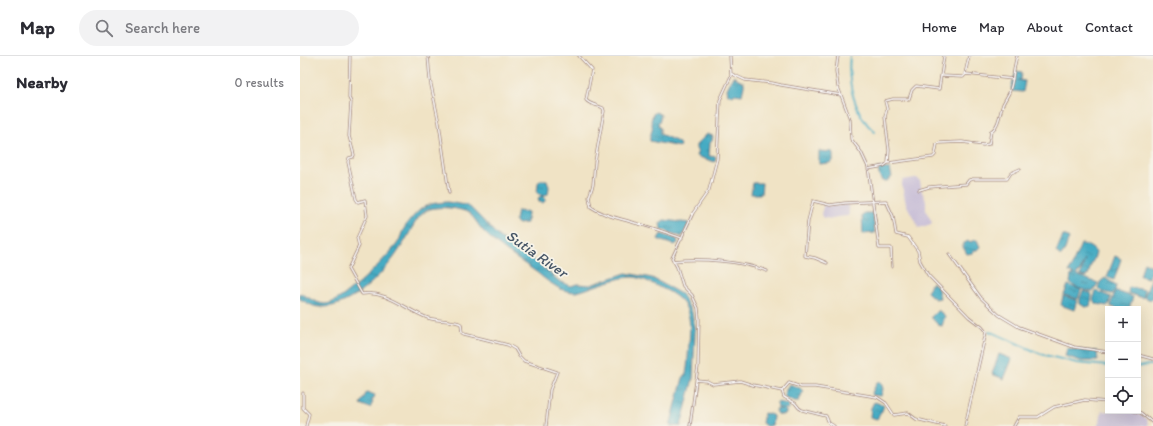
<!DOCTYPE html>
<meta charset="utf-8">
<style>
body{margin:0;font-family:Itim,sans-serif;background:#f2f2f3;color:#2b2b33}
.controls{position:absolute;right:12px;bottom:12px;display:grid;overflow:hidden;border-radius:0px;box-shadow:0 4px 16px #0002}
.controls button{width:36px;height:36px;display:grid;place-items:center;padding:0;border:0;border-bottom:1px solid #e1e1e2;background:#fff;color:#2b2b33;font:20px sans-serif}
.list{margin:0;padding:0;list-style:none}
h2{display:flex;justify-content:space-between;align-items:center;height:52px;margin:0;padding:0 16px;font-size:17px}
h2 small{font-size:13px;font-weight:400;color:#7c7c81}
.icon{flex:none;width:22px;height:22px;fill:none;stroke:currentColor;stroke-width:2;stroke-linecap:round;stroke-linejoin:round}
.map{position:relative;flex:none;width:853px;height:370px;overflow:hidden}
header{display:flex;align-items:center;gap:24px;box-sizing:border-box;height:56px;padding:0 20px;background:#fff;border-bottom:1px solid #e1e1e2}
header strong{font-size:19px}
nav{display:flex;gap:22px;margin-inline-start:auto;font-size:14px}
.search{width:280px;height:36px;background:#f2f2f3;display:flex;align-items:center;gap:10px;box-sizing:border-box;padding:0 14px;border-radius:22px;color:#7c7c81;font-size:15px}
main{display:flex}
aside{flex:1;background:#fff}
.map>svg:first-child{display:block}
.industrial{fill:#c9bfd7}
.water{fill:url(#water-ripples);stroke:#476577}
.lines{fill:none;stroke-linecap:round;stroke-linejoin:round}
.canal{stroke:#44abc3;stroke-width:2}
.street-casing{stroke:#9d8178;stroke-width:3}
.street{stroke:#fff;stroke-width:1.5}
.labels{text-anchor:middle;stroke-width:3.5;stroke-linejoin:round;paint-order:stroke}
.water-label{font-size:15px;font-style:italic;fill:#485768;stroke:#f7f3e8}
</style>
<header>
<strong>Map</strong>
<div class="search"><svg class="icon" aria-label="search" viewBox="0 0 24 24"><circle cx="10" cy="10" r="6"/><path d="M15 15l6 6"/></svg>Search here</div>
<nav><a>Home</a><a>Map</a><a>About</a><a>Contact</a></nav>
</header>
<main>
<aside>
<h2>Nearby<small>0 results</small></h2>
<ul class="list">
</ul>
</aside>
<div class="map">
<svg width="853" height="370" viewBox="0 0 853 370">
<defs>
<pattern id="water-ripples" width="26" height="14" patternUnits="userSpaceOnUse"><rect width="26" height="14" fill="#44abc3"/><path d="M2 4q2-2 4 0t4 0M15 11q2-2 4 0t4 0" fill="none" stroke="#3b8b9f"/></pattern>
</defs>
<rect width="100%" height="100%" fill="#f7f3e8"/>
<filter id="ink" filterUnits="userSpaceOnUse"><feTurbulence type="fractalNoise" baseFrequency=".025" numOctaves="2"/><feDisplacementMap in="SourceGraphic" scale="8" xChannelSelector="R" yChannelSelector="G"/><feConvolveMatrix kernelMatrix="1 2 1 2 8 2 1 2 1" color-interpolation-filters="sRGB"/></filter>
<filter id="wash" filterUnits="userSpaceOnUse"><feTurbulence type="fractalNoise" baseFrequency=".012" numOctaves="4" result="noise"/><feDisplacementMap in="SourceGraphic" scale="16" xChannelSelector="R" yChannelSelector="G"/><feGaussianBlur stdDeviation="0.9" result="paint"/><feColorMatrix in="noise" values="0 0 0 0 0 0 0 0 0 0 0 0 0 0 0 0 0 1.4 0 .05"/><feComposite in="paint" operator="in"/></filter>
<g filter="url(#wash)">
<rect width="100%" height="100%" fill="#f0e3c5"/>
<!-- industrial -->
<path class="industrial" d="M615 122H617L620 125 622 136 626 144V155L632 166 631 168 619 172 606 148 602 130V126L603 124Z
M524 148 528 150H537L548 148 549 157 548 160 537 161 534 163 524 162 522 161 521 158Z
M802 354 806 356 808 354 833 355 847 363 848 368V370H797L800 365Z"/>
<!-- water -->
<path class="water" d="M716 15 722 16 721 24H718L725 25 723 36 712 35 711 32Z
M433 20 444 26V30L442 39 435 38 433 40 428 38 427 33Z
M356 56 361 59 358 69 360 72V78L378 86 380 89 379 91 350 85C349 76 355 76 351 65L353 58Z
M407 78 413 80 412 85 410 87 409 100 416 101 415 106 396 100 398 95 396 93V89Z
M519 95 533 96V105L529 107 519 108Z
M578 112 590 113 592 121 587 125H582L579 119Z
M240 124H247L249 131 248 138 243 140 246 144 243 147 239 146 238 143 239 141 243 140 237 137 238 127Z
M453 127H462L461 138H451Z
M147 146 165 149 171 152 199 181 229 200 259 225 271 230 277 228 290 229 326 217 352 222 381 238 392 256 395 277 393 322 381 370H370L383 322 386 318C388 308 388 298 389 288 392 255 388 243 357 230 350 226 341 222 334 221 318 220 292 232 277 236 268 236 261 234 254 229 246 225 240 218 232 213 215 201 198 191 184 176 179 171 175 162 169 157 161 152 139 150 130 153 118 157 112 173 106 183 91 210 54 253 20 251 13 251 6 246 0 243V237C8 241 15 247 25 248 42 248 86 202 97 188 101 183 101 176 105 171 108 166 116 157 121 153 129 147 137 147 147 146Z
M217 155 228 156 227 167 219 168 216 166 215 164Z
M564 157H573L575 177 563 178 562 159Z
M364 164 389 167 382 181 361 173 360 167Z
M361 178 377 183 378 187 374 189 362 185 358 183Z
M763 180H766L769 182 764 196 761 200 756 196Z
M673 184H677L680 191 677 194H674L672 197 667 198 663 191V188L668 185 672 186Z
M781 188C786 188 795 193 796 197L793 205 792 206 788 219 785 221 780 219 785 203 780 215 776 219 798 227 793 236 777 232 770 227 771 219H774L769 216Z
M815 200 821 203 814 224 807 221Z
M844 206 852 210 849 222 840 220Z
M853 219V242L851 244 844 241Z
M805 222 816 229 815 236 816 235 833 241 829 253H818L810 250 815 236 812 238 802 236 798 232 800 226Z
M632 226 637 230 640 242 635 243 627 236Z
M768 229 781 234 778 243 764 239Z
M829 231 845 234 843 242 828 237Z
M783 235 791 237 792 240 790 250 786 251 780 248V242Z
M796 235 811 241 809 248 807 250 797 248 793 244Z
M763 240 777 244 774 254 761 249Z
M638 254 645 260 642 270 638 269 631 261Z
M767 292 787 295H797L798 305H781L765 300Z
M699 298 712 303 704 323 692 318Z
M577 326H581L583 333 581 340 571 339Z
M489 328 500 332 503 335 499 345H494L485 341 484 338Z
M67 336 75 339 73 344H71L73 346 70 352 60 348Z
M477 346 489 348 488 353H483L486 355V358L481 359 476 357V353H482L477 351Z
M574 346 584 349 582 355 577 363 570 361 571 352Z
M464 357 470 358 473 360 472 369 466 370 462 367Z"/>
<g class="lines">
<!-- canal -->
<path class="canal" d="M550 0C547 26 554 59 575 76
M689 275 741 298 777 307 808 310
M838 311 848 309H853"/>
</g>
</g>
<g filter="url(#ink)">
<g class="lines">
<defs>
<path id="street" d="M50 0 49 42 51 46 49 80 54 99 53 101 49 102 48 106 56 143 58 146 65 144 67 160 57 182 59 190 48 213 62 238C86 234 106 254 128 262 138 265 149 264 159 267L161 268 162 277 164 278 208 289 215 293 219 300 224 305 257 316 250 334 246 370
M128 0 130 24 139 67 149 137
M279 0 292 14 286 44C290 49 298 49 303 52L304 55 295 106 293 129 289 141 291 151C304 160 319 162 335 167 351 171 367 177 382 182
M538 0 536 15 538 31 550 63 551 83 561 96 568 111 579 192H591L592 211
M432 18 445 24 472 27 481 29 541 39
M665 18 669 0
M642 20 663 21 666 18 713 23
M588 107 589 94 585 61 587 53 585 45 593 43H609L612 34 616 30 639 33 644 0
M568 113 584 110 588 107 633 101 635 99 637 88 639 87 662 86 683 89 689 88 691 75C699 71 700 56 703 48 705 44 707 41 709 37 714 25 713 12 717 0
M619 134 629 131 666 128 669 124 673 123H707L711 117 720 113
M649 198 681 242 699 259 719 271 774 291 808 296
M373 205C401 202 441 205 467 215
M527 207 515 202 505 200 508 165 513 145 530 149 545 147 586 145 593 160 596 178 608 181 618 195 620 205 628 219 669 261 682 271 686 276 665 370
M838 299 853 303
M396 324 407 325 413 328 440 325 453 329 482 335 489 327 501 331H515L577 341 586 347 594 359 608 357 616 363 645 370
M482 335 484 341 495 347 499 352 502 354 526 360 529 367 534 370
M3 337V352L9 358 6 370
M834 355 841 357 853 367
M390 370 398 310 399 263 398 252 392 239 383 230 377 211 372 202 393 157 409 134 417 103 420 44 431 20 430 0
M714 370 719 361H738L754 351 785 344 808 346"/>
</defs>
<!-- street casing -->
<use href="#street" class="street-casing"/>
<!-- street -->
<use href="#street" class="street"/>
</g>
</g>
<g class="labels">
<!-- water labels -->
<g class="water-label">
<text transform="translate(237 198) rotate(35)" y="5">Sutia River</text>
</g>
</g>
</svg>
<div class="controls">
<button>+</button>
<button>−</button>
<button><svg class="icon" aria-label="locate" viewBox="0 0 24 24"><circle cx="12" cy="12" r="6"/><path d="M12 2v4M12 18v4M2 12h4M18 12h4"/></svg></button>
</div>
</div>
</main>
